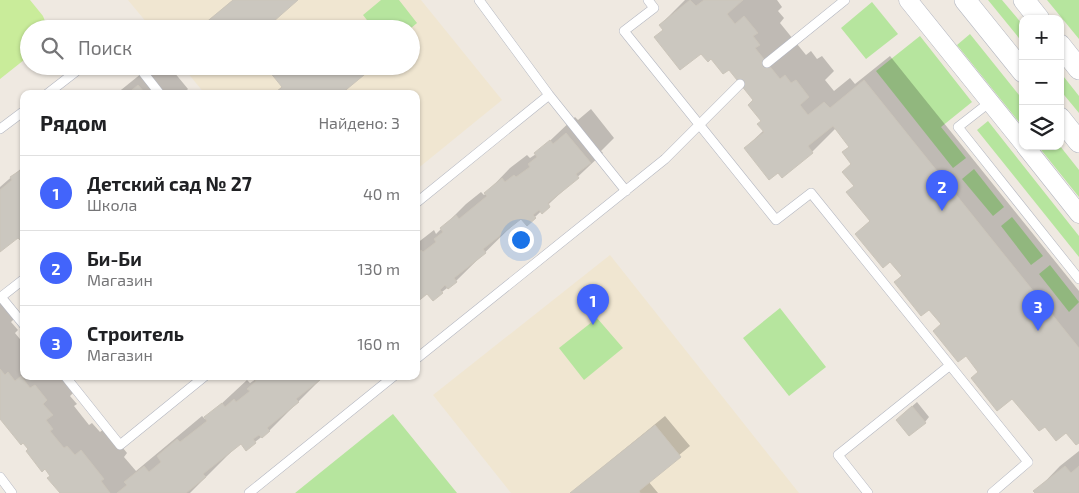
<!DOCTYPE html>
<html lang="ru">
<meta charset="utf-8">
<style>
body{margin:0;font-family:"Exo 2",sans-serif;background:#f6f6f6;color:#202124}
.controls{position:absolute;right:15px;top:15px;display:grid;overflow:hidden;border-radius:10px;box-shadow:0 1px 4px #0004}
.controls button{width:45px;height:45px;display:grid;place-items:center;padding:0;border:0;border-bottom:1px solid #e0e0e0;background:#fff;color:#202124;font:25px sans-serif}
.you{position:absolute;left:520px;top:239px;width:18px;height:18px;margin:-12px;border:4px solid #fff;border-radius:50%;background:#1a73e8;box-shadow:0 0 0 8px #1a73e833}
.badge{display:grid;place-items:center;width:32px;height:32px;border-radius:50%;background:#4264fb;color:#fff;font-size:16px;font-weight:700}
.pin{position:absolute;translate:-50% -41px;filter:drop-shadow(0 1px 2px #0008)}
.pin::after{content:'';position:absolute;top:26px;width:18px;height:15px;background:inherit;clip-path:polygon(0 0,100% 0,50% 100%)}
.list{margin:0;padding:0;list-style:none}
h2{display:flex;justify-content:space-between;align-items:center;height:65px;margin:0;padding:0 20px;font-size:21px}
h2 small{font-size:16px;font-weight:400;color:#757577}
.list li{display:grid;grid-template-columns:32px 1fr auto;gap:15px;align-items:center;box-sizing:border-box;height:75px;padding:0 20px;border-top:1px solid #e0e0e0}
.list b{display:block;font-size:19px;white-space:nowrap}
.list p{margin:0;font-size:16px;white-space:nowrap;color:#757577}
.list em{font-size:16px;font-style:normal;color:#757577}
.icon{flex:none;width:28px;height:28px;fill:none;stroke:currentColor;stroke-width:2;stroke-linecap:round;stroke-linejoin:round}
.map{position:relative;flex:none;width:1079px;height:493px;overflow:hidden}
.search{position:absolute;background:#fff;box-shadow:0 1px 4px #0004;left:20px;top:20px;width:400px;height:55px;display:flex;align-items:center;gap:12px;box-sizing:border-box;padding:0 18px;border-radius:28px;color:#757577;font-size:19px}
.panel{position:absolute;background:#fff;box-shadow:0 1px 4px #0004;left:20px;top:90px;width:400px;height:290px;border-radius:10px}
.map>svg:first-child{display:block}
.education{fill:#f0e6d1}
.green{fill:#b6e59e}
.pitch{fill:#c9ec9a}
.shadow{fill:#0003}
.building{fill:#cbc7bf;stroke:#cbc5ba}
.lines{fill:none;stroke-linecap:round;stroke-linejoin:round}
.service-casing{stroke:#b4b7c1;stroke-width:10}
.minor-casing{stroke:#b4b7c1;stroke-width:19}
.tertiary-casing{stroke:#b4b7c1;stroke-width:22}
.service{stroke:#fff;stroke-width:9}
.minor{stroke:#fff;stroke-width:18}
.tertiary{stroke:#fff;stroke-width:21}
</style>
<div class="map">
<svg width="1079" height="493" viewBox="0 0 1079 493">
<rect width="100%" height="100%" fill="#efe9e1"/>
<!-- education -->
<path class="education" d="M128 0H421L502 100 416 170V94H205L182 66H411V29H152Z
M610 255 799 493H511L433 395Z"/>
<!-- green -->
<path class="green" d="M381 0H399L417 23 410 29H374L363 15Z
M988 0H1002L1023 25V43Z
M1047 0H1079V39Z
M872 2 898 34 866 59 841 28Z
M970 34 1023 100V127L957 45Z
M920 36 972 102 941 127 966 158 953 168 876 71Z
M1060 72 1079 96V113L1060 90Z
M988 121 1079 236V257L977 130Z
M1038 146H1060L1079 170V197Z
M974 169 1004 207 993 216 962 179Z
M1012 217 1043 256 1031 265 1001 226Z
M1050 265 1079 302 1069 312 1039 274Z
M780 308 826 367 789 396 743 338Z
M597 318 623 348 584 380 559 348Z
M393 414 457 493H295Z"/>
<!-- pitch -->
<path class="pitch" d="M0 0H30L43 16 48 29H29V56L0 79Z"/>
<!-- shadow -->
<path class="shadow" d="M233 0H296L274 19 282 29H199Z
M685 0H777L782 7 778 11 784 18 780 23 806 55 811 51 817 59 822 56 834 71 825 80 834 91 850 78 855 84 890 56 1079 291V441L1067 431 1045 425 979 371 929 308 896 282 902 275 891 260 857 234 871 220 855 185 852 164 843 152 850 146 836 128 812 152 782 176 745 148 764 130 762 121 754 100 729 68 701 52 656 37 664 29 660 25Z
M157 66H169L188 89 183 94H116L147 69 150 72Z
M267 66H372L339 94H273L283 86Z
M591 109 614 138 601 151 603 153 535 217 527 224 521 217 456 281 442 292H428L416 301V244L434 230 436 234 466 204 481 192 484 195 486 193 510 168 527 155 530 158 536 154 575 117 578 120Z
M24 166V237L18 236 0 250V187Z
M0 293 18 315 11 322 18 330 15 333 24 344V376H70L76 390 70 396 77 404 74 406 89 425 92 423 100 432 106 427 127 453 124 457 136 471 202 416 205 419 247 380 250 383 256 379 323 377 269 431 255 442H241L190 493H61L51 476 30 449 0 417Z
M917 402 929 417 925 422 902 415Z
M665 416 690 446 648 481 658 493H571Z
M1079 451V493H1036L1035 492 1060 466Z"/>
<!-- building -->
<path class="building" d="M233 0H298L265 29H198Z
M690 0 696 6 704 0H743L727 14 735 24 744 16 758 33 753 36 760 45 755 48 780 79 785 75 791 83 796 80 809 97 800 105 808 115 824 102 830 108 864 80 1079 348V443L1076 445 1066 433 1056 441 1045 427 1039 431 1012 399 997 411 971 378 978 372 966 356 958 362 933 331 941 324 929 310 921 316 894 282 902 276 890 262 883 268 855 234 870 221 846 192 854 186 842 172 851 164 842 152 849 147 833 126 808 146 813 153 782 178 778 173 769 180 744 148 764 132 757 124 761 121 748 105 753 100 729 70 723 74 711 59 708 62 701 54 680 70 654 37 663 30 659 25Z
M265 66H295L300 72 307 66H366L370 70 341 94H274L282 87Z
M138 85 146 94H127Z
M566 133 591 163 576 174 579 178 548 203 550 207 542 214 539 210 533 215 536 218 527 226 521 219 483 249 486 253 454 278 457 282 448 289 445 285 440 290 443 293 433 301 427 294 416 303V253L421 250 423 252 436 242 434 239 443 232 440 228 456 215 459 219 487 196 484 193 502 178 505 182 514 175 516 177 530 167 528 164 537 157 534 153 550 140 553 144Z
M19 171 21 173 24 171V238L21 241 18 238 0 252V190L12 180 10 177Z
M0 369 5 375 8 372 15 381 21 376 30 388 35 385 47 400 43 404 53 415 46 420 53 429 50 431 64 448 67 446 75 455 81 450 104 479 101 481 110 493H60L47 478 50 476 45 469 42 472 26 451 28 449 23 443 21 445 0 419Z
M255 376H325L296 399 299 402 267 428 270 431 262 438 259 435 253 439 256 443 246 451 241 444 203 474 206 477 186 493H117L127 485 124 482 144 466 149 472 161 462 157 456 177 439 180 442 207 421 204 417 222 403 225 407 234 399 236 402 250 391 247 389 256 381 253 378Z
M912 406 926 423 909 436 896 420Z
M655 425 681 457 639 491 640 493H570Z
M1065 466 1071 473 1079 466V493H1035L1033 491Z"/>
<g class="lines">
<defs>
<path id="service" d="M479 0 549 95 626 191
M648 0 654 8 624 31 776 220 811 193 1028 462 992 493
M767 63 845 0
M138 66 160 94
M47 94 83 66
M990 102 958 127 1079 279
M0 129 24 111
M416 203 549 95
M24 279 1 297 24 325
M416 359 665 159 740 84
M65 376 120 445 205 376
M0 477 12 493
M249 493 394 376
M868 493 838 455 949 366"/>
<path id="minor" d="M908 0 1023 143
M1025 146 1079 214"/>
<path id="tertiary" d="M965 0 1023 72
M1024 0 1039 19
M1060 45 1079 69
M1060 118 1079 142"/>
</defs>
<!-- service casing -->
<use href="#service" class="service-casing"/>
<!-- minor casing -->
<use href="#minor" class="minor-casing"/>
<!-- tertiary casing -->
<use href="#tertiary" class="tertiary-casing"/>
<!-- service -->
<use href="#service" class="service"/>
<!-- minor -->
<use href="#minor" class="minor"/>
<!-- tertiary -->
<use href="#tertiary" class="tertiary"/>
</g>
</svg>
<div class="controls">
<button>+</button>
<button>−</button>
<button><svg class="icon" aria-label="layers" viewBox="0 0 24 24"><path d="M12 4l9 5-9 5-9-5zM3 14l9 5 9-5"/></svg></button>
</div>
<div class="you"></div>
<div class="pin badge" style="left:593px;top:325px">1</div>
<div class="pin badge" style="left:942px;top:211px">2</div>
<div class="pin badge" style="left:1038px;top:331px">3</div>
<div class="search"><svg class="icon" aria-label="search" viewBox="0 0 24 24"><circle cx="10" cy="10" r="6"/><path d="M15 15l6 6"/></svg>Поиск</div>
<section class="panel">
<h2>Рядом<small>Найдено: 3</small></h2>
<ul class="list">
<li><span class="badge">1</span><div><b>Детский сад № 27</b><p>Школа</p></div><em>40 m</em></li>
<li><span class="badge">2</span><div><b>Би-Би</b><p>Магазин</p></div><em>130 m</em></li>
<li><span class="badge">3</span><div><b>Строитель</b><p>Магазин</p></div><em>160 m</em></li>
</ul>
</section>
</div>
